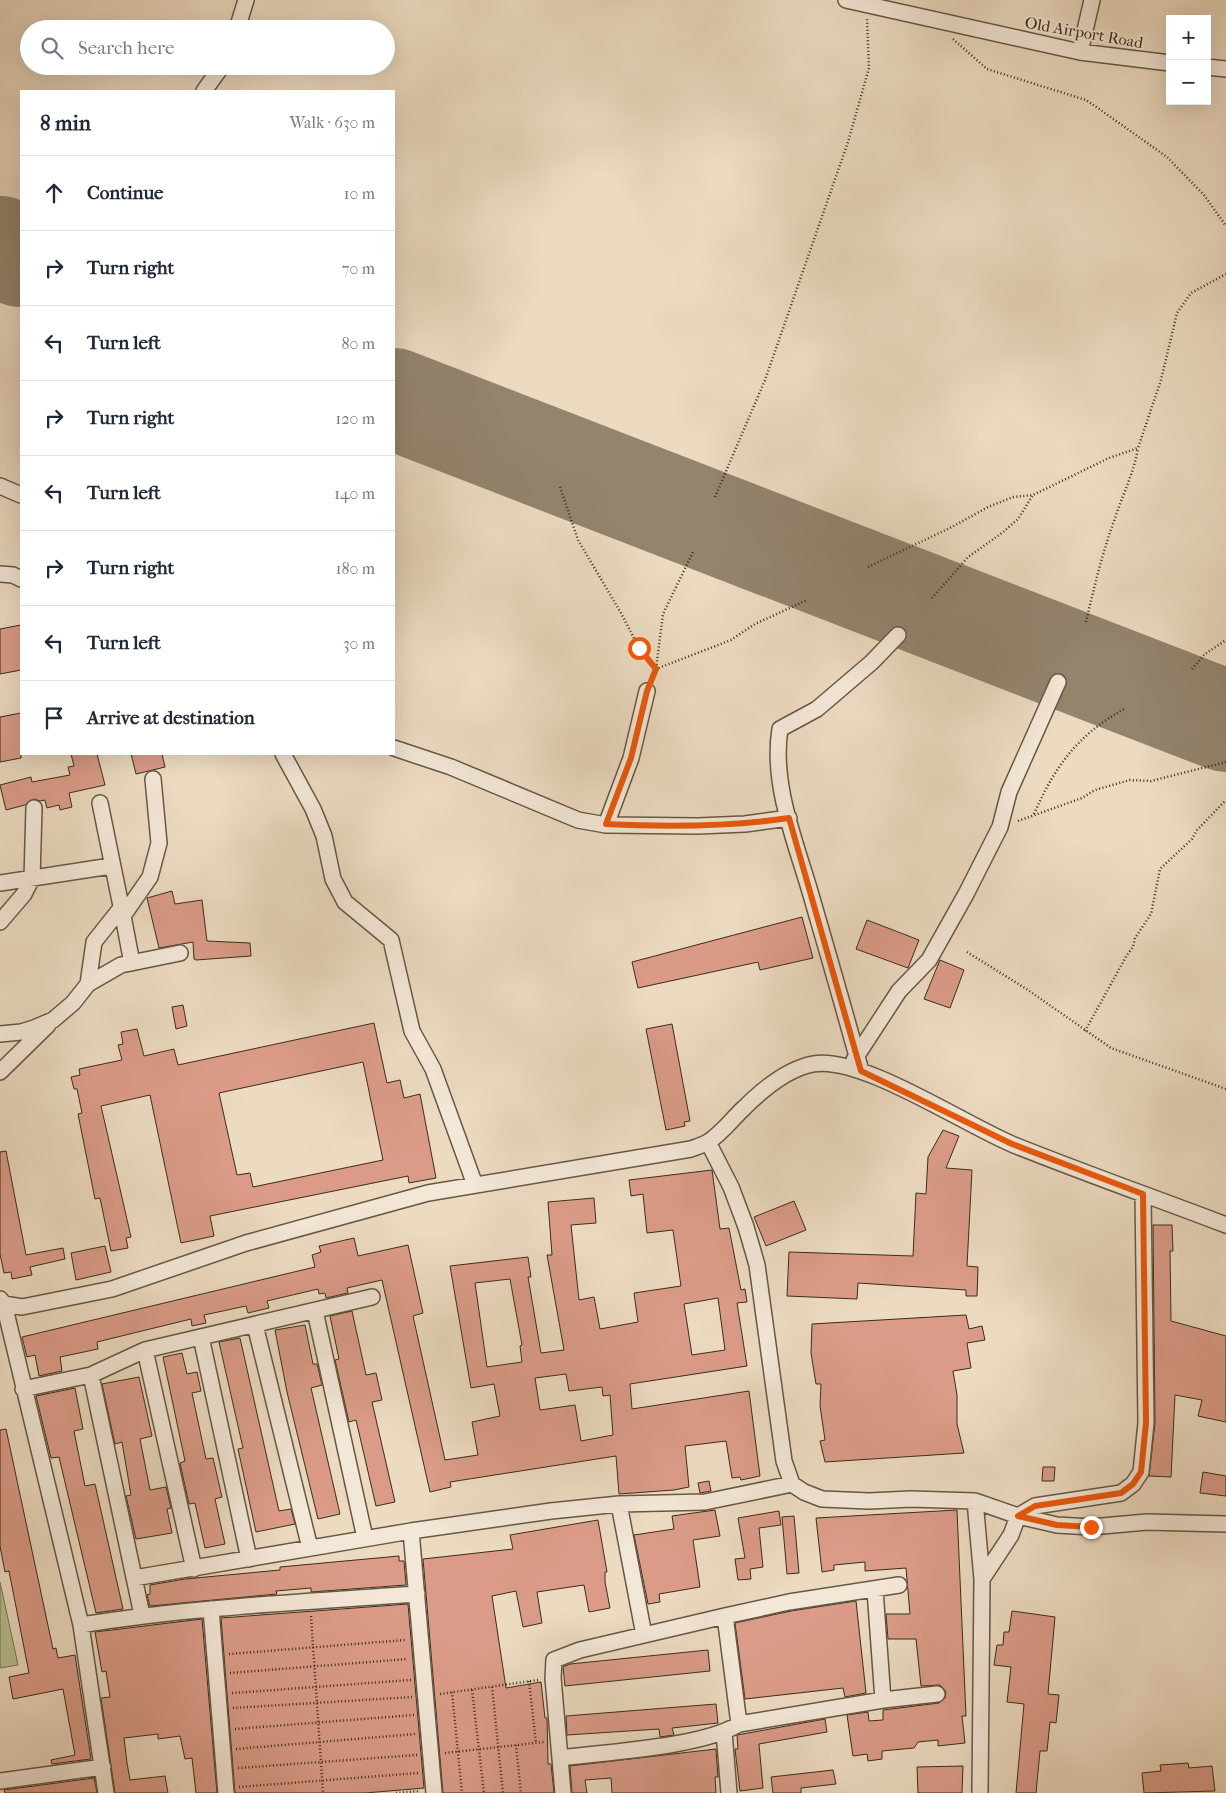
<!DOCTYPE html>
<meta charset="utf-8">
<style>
body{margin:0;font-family:"IM FELL French Canon",serif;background:#f2f2f3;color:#1f2937}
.controls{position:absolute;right:15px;top:15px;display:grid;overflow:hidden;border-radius:0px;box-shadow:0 5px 20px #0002}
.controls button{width:45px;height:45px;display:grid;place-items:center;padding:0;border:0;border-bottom:1px solid #e0e1e3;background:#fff;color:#1f2937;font:25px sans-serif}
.stop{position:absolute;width:15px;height:15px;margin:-11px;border:4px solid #ea580c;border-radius:50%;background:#fff}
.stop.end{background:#ea580c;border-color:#fff;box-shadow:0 1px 5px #0008}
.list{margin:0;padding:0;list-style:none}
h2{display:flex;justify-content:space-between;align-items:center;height:65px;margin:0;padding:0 20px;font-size:21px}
h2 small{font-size:16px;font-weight:400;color:#747a83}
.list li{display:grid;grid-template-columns:32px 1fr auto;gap:15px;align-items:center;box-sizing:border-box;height:75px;padding:0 20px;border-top:1px solid #e0e1e3}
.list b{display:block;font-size:19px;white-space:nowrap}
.list em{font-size:16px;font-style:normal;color:#747a83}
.icon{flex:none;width:28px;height:28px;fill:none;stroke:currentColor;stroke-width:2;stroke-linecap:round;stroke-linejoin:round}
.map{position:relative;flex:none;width:1226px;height:1793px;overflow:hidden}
.search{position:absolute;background:#fff;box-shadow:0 5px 20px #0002;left:20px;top:20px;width:375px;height:55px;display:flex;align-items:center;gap:12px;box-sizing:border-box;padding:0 18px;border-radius:28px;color:#747a83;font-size:19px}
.panel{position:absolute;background:#fff;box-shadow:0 5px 20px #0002;left:20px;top:90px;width:375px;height:665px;border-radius:0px}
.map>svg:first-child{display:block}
.green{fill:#b8c093;stroke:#797656}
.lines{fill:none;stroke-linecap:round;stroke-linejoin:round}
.runway{stroke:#93846e;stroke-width:102}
.building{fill:#db9b88;stroke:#3a2d1a;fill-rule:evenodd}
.minor-casing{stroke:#665844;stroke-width:18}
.path{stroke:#3a2d1a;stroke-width:2.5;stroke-dasharray:1 2.5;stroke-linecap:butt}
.minor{stroke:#f3e7d7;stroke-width:15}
.route{stroke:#ea580c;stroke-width:6}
.labels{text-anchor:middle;stroke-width:4;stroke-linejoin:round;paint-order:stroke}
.street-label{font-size:16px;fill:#3a2d1a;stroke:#f3e7d7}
</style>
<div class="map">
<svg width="1226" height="1793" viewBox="0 0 1226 1793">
<rect width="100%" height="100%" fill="#ecdac1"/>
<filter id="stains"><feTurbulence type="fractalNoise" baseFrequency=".004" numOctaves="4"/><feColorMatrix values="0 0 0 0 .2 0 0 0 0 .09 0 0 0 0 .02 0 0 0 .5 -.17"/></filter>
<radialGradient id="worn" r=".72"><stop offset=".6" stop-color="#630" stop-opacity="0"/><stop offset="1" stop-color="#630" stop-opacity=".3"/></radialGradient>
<!-- green -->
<path class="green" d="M0 1582 18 1665 0 1668Z"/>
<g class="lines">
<!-- runway -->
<path class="runway" d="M0 247 21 256
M394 399 1226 721"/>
</g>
<!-- building -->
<path class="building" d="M21 625V670L0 674V629Z
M21 713V758L0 762V717Z
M71 754H97L105 785 69 793 72 807 60 810 59 805 47 808 45 800 40 801 34 799 25 805 6 810 0 785 31 777 32 782 70 775 68 767 74 766Z
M131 754H162L165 767 136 774Z
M172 891 175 904 202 900 207 941 250 943 251 956 196 960 194 959 193 942 159 948 147 898Z
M802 917 813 958 760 970 758 962 638 988 632 962Z
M867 920 919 940 908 968 856 949Z
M940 960 964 970 950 1008 924 999Z
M183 1005 187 1026 176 1029 172 1007Z
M374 1023 387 1083 400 1080 404 1098 420 1094 436 1178 409 1183 408 1176 210 1216 214 1236 181 1243 150 1095 101 1106 131 1237 126 1238 128 1248 111 1251 100 1198 95 1199 78 1114 82 1113 77 1089H74L71 1077 80 1075 79 1069 122 1060 118 1045 123 1044 121 1032 137 1029 144 1056 174 1049 178 1065ZM363 1062 383 1160 253 1187 250 1173 237 1175 219 1093Z
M672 1024 690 1121 684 1122 685 1126 666 1130 646 1029Z
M943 1130 959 1136 946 1168 972 1170 967 1266 978 1267 977 1296H966V1290L858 1283 857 1299 787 1296 789 1252 913 1256 916 1193 926 1194 928 1157Z
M6 1151 26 1255 63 1248 65 1259 30 1267 32 1275 12 1279 11 1272 4 1273 0 1254V1152Z
M712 1170 720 1229 729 1228 741 1290 745 1289 747 1302 737 1303 747 1366 630 1384 632 1409 749 1391 760 1476 741 1480 740 1477 732 1478 726 1441 685 1446 689 1487 674 1490 619 1494 616 1456 450 1482 451 1487 430 1492 382 1280 347 1288 348 1293 326 1298 325 1293 319 1294 318 1289 267 1301 269 1308 248 1313 246 1306 204 1315 206 1323 192 1326 191 1319 97 1342 98 1349 60 1357 62 1371 39 1376 35 1355 27 1357 22 1337 315 1267 312 1255 321 1252 319 1246 354 1238 358 1256 408 1245 423 1313 413 1316 445 1460 478 1455 472 1422 500 1416 494 1384 471 1388 450 1266 528 1257 531 1277H528L541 1353 564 1350 547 1255H552L548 1202 594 1198 596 1223 571 1225 579 1300 594 1297 600 1329 638 1322 634 1293 681 1286 673 1230 647 1233 643 1194 631 1196 629 1180ZM510 1279 522 1345 520 1346 522 1362 487 1367 475 1283ZM718 1298 725 1350 692 1355 684 1304ZM566 1374 569 1391 602 1387 603 1396 610 1395 613 1435 581 1441 575 1405 540 1410 535 1378Z
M794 1201 806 1230 766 1246 754 1217Z
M1153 1225H1172L1173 1251H1170L1171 1321 1226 1336V1422L1198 1416 1202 1400 1175 1395 1171 1477 1149 1476 1155 1423Z
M105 1246 111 1272 76 1280 71 1253Z
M352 1311 366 1375 376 1373 382 1400 372 1402 395 1502 376 1506 356 1420 349 1422 335 1360 339 1359 330 1316Z
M966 1315 969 1329 982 1326 985 1340 967 1343 971 1368 953 1371 957 1395V1424L964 1453 825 1462 820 1441 825 1440 820 1406 821 1384H816L811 1353 812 1324Z
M305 1325 313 1364H317L322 1385 311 1388 340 1514 318 1519 287 1392 275 1330Z
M240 1338 279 1511 291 1509 295 1524 256 1532 238 1449 243 1448 219 1342Z
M182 1353 187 1374 197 1372 201 1391 192 1393 206 1459 213 1458 222 1497 215 1499 225 1544 205 1548 195 1503 189 1504 180 1463 185 1461 163 1357Z
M139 1377 152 1436 140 1439 150 1490 166 1487 171 1508 167 1509 172 1533 136 1539 126 1496 131 1495 122 1442 115 1444 102 1384Z
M75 1388 83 1429 74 1431 85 1486 95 1484 123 1609 96 1613 59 1457 51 1458 36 1396Z
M6 1429 53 1649 56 1648 58 1658 75 1655 91 1759 52 1764 51 1760 75 1755 63 1689 13 1699 9 1677 29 1673 9 1571 5 1572 0 1546V1430Z
M1043 1467H1055L1054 1481H1042Z
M1203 1472 1226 1476V1496L1200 1493Z
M709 1481 711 1491 700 1493 698 1483Z
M715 1510 720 1536 693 1540 700 1587 659 1594 660 1602 648 1604 634 1535 674 1529 672 1516Z
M957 1510 966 1716H962L965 1743 938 1746V1740L918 1742 914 1748 882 1751V1759L868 1761 867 1754 853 1756 847 1715 868 1712 869 1721 883 1720V1710L939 1703 945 1698 946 1692 940 1685 921 1686 916 1639H888L886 1614H910L906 1568 865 1571V1562L834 1565V1570L822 1572 816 1518Z
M779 1511 781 1525 759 1528 763 1567 750 1569 751 1579 738 1580 735 1559 745 1558 738 1518Z
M794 1516 799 1573 787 1574 782 1517Z
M598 1520 607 1572H605V1582L610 1608 589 1612 584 1585 537 1592 542 1623 523 1627 516 1591 492 1596 506 1688 541 1682 545 1718H547L548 1764H551L554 1793H443L423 1559 513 1549 510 1535Z
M399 1556V1561H404L406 1585 311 1592V1588L276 1591 277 1594 150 1606 147 1595 150 1594V1585L185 1579 280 1570V1567Z
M856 1601 866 1693 845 1697 843 1688 745 1699 735 1623 791 1611Z
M408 1604 424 1788 365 1793H235L221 1618Z
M1012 1611 1055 1617 1048 1694 1059 1695 1056 1723 1050 1722 1047 1751H1040L1036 1793H1016L1024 1704 1007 1702 1011 1667 994 1665 997 1645H1003L1004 1632H1009Z
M202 1619 217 1793H196L192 1758 185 1759 180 1736 158 1739V1734L124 1738 127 1763 130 1780 165 1776 168 1793H115L101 1698 110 1697 106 1671 102 1672 95 1632Z
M708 1650 710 1671 565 1686 563 1667 570 1664Z
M716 1704 718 1723 672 1728 674 1735 660 1737 659 1729 567 1735 566 1716Z
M825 1719 827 1732 759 1744 763 1788 740 1791 735 1749H738L737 1735Z
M716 1749 718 1777H715L716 1793H612L611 1778 585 1780 587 1793H572L570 1766Z
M1188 1763 1189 1768 1212 1766 1215 1791 1144 1793 1142 1773 1161 1771 1160 1765Z
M963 1766 962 1793H918L917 1767Z
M833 1770 836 1784 801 1788V1793H773L771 1777Z
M94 1778 97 1793H5L4 1790Z"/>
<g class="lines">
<defs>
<path id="minor" d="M846 0 1080 52 1170 63
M237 29 246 0
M1080 52 1092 0
M1207 67 1226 69
M204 91 222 66
M0 486 21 495
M0 574 13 575 21 579
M394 748 451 767 578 820 606 825 698 826 745 824 789 818
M283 754 313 809 324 836 333 879 345 902 391 940 412 1031 433 1069 475 1185
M100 803 123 916
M606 825 631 758 647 691
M0 883 111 866
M0 922 24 894 32 878 34 808
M132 963 123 916 150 877 159 843 153 779
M88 984 121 965 180 953
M0 1034 21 1032 34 1028 53 1020 73 1003 88 984 94 942 121 908
M854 1060 899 991 929 960 966 894 1000 827 1009 792 1058 682
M861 1071C845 1012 828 954 811 895 796 843 771 784 780 729L817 709 872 662 898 635
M0 1072 48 1025
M708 1142 731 1187 746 1227 757 1265 784 1461 792 1484 804 1492 822 1499 869 1501 911 1499 975 1501 1018 1516 1057 1525 1091 1527 1147 1522 1226 1524
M0 1299 4 1304 22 1307 112 1289 246 1243 428 1193 691 1149C696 1147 703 1145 708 1142 722 1133 732 1119 744 1108 762 1090 787 1069 813 1064 861 1055 965 1125 1014 1145 1084 1173 1155 1198 1226 1225
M4 1304 81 1625 106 1793
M315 1311 365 1538
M255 1325 310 1548
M201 1337 249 1559
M145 1350 194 1569
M91 1375 142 1615
M23 1389 91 1375 145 1350 372 1297
M975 1501 982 1579
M619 1504 644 1635
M411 1531 434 1793
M134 1578 411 1531 551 1511 619 1504 705 1502 792 1484
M875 1590 883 1700
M211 1609 226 1793
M725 1616 739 1724
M81 1625C192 1607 304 1602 417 1594
M724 1732 729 1793
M560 1758C606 1752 703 1747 739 1724L883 1700 937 1694
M0 1781 103 1767
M563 1793 553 1678 554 1660 580 1650 725 1616 789 1602 899 1585
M980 1793 982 1579 1011 1535 1018 1516 1035 1506 1121 1493 1133 1484 1141 1472 1146 1423 1143 1194"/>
</defs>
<!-- minor casing -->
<use href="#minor" class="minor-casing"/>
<!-- path -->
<path class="path" d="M953 39 987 69 1086 100 1102 111 1167 157 1204 195 1226 226
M560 487 578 540 621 613 639 648 656 669 731 640 755 624 807 600
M715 497 765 380 848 142 869 68 867 18
M868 567 950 528 988 507 1013 497 1033 495 1109 458 1138 448 1161 380 1177 313 1191 293 1226 274
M932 598 968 557 1002 533 1018 519 1033 495
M1086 622C1094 588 1102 554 1114 521 1122 496 1134 473 1138 448
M1192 669 1205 654 1226 640
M652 678 656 669 663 614 693 552
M1034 814C1055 766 1078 734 1126 708
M1018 821 1082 798 1095 790 1130 780 1151 781 1226 762
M967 952 1028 990 1111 1048 1226 1089
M1085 1031 1127 955 1133 947 1135 938 1151 914 1160 869 1192 839 1197 830 1226 800
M311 1616 323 1793
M229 1654 405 1640
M230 1673 407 1659
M529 1681 536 1743
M492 1687 503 1793
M472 1690 484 1793
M452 1692 462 1793
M232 1693 411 1680
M440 1694 538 1680
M233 1708 412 1697
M235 1729 414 1715
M516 1745 521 1793
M236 1749 415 1734
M445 1753 544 1742
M238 1768 417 1755
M239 1787 418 1773
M396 1793 420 1791"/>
<!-- minor -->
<use href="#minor" class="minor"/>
</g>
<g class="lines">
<!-- route -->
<path class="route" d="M639 648 656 669 647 691 631 758 606 824C667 827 728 827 789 818L861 1071 1012 1144 1143 1194 1146 1423 1141 1472 1133 1484 1121 1493 1035 1506 1018 1516 1057 1525 1091 1527"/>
</g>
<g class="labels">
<!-- street labels -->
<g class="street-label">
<text transform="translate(1084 32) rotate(10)" y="6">Old Airport Road</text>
</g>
</g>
<rect width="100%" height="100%" filter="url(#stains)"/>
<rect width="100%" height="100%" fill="url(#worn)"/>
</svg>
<div class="controls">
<button>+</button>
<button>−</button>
</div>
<div class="stop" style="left:639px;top:648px"></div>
<div class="stop end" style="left:1091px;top:1527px"></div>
<div class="search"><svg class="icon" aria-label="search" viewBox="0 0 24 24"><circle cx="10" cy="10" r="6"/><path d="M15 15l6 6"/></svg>Search here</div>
<section class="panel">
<h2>8 min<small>Walk · 630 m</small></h2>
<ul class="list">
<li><svg class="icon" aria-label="ahead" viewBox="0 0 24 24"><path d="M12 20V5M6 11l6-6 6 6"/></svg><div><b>Continue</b></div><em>10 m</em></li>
<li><svg class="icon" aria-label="right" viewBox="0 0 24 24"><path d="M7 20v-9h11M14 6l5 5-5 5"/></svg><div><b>Turn right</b></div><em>70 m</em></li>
<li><svg class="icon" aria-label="left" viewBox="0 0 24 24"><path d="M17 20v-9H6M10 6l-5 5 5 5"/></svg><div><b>Turn left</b></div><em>80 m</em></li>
<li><svg class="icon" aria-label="right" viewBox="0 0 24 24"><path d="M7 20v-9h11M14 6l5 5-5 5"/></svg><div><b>Turn right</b></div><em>120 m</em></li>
<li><svg class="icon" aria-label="left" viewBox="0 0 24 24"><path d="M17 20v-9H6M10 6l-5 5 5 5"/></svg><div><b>Turn left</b></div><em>140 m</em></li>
<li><svg class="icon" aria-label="right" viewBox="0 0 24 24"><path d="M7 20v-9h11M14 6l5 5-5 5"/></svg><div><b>Turn right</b></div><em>180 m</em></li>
<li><svg class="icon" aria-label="left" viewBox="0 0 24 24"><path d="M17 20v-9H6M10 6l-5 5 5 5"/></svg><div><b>Turn left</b></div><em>30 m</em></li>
<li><svg class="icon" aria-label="arrive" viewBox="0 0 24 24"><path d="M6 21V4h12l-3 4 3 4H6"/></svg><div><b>Arrive at destination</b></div></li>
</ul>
</section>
</div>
